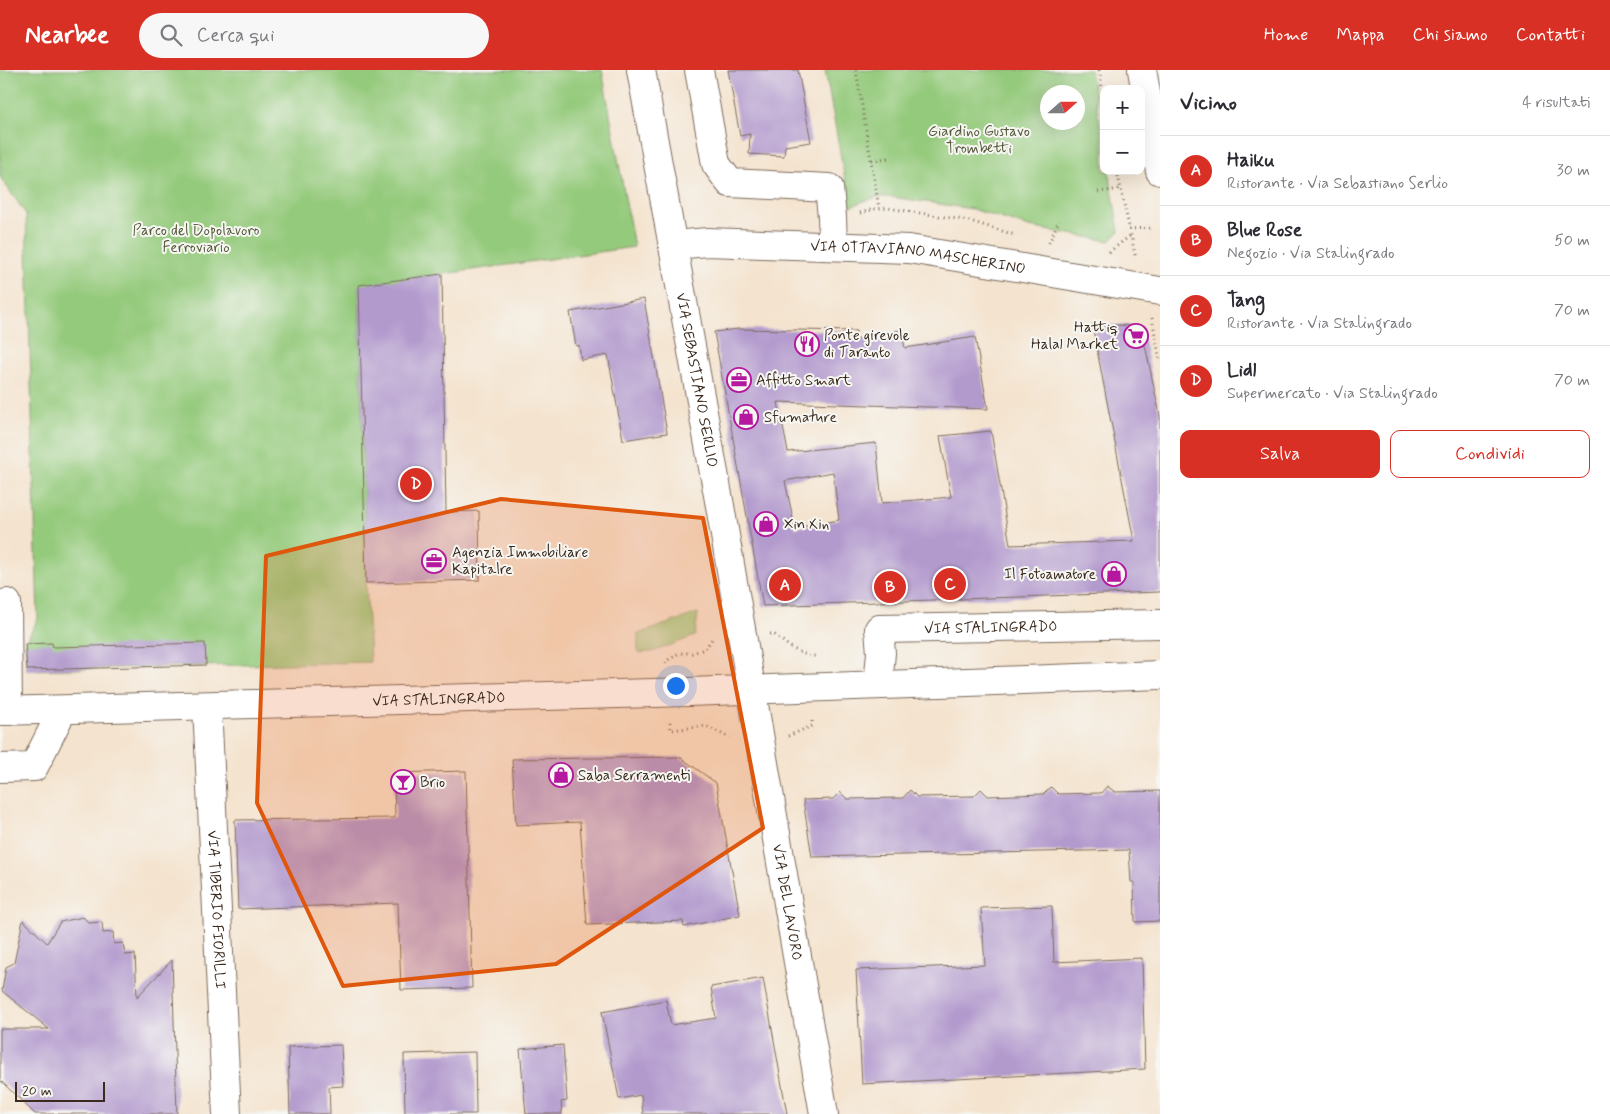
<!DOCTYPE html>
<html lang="it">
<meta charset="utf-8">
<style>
body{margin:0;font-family:Mynerve,sans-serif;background:#f7f7f7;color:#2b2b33}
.controls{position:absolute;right:15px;top:15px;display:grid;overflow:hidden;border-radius:10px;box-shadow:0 5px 20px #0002}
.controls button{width:45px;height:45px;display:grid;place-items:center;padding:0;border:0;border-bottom:1px solid #e1e1e2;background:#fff;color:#2b2b33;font:25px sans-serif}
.compass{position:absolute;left:1040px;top:15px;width:45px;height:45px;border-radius:50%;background:#fff;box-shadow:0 5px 20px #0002;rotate:69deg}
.scale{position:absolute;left:15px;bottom:12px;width:90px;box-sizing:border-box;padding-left:5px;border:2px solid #3b2a1e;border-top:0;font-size:14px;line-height:18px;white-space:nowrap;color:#3b2a1e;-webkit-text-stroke:4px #f6f6f2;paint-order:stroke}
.you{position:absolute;left:675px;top:615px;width:18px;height:18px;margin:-12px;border:4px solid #fff;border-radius:50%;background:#1a73e8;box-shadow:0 0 0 8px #1a73e833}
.badge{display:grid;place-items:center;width:32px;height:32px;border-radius:50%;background:#d93025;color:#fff;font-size:16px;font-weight:700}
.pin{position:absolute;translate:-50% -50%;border:2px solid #fff;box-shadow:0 1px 5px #0006}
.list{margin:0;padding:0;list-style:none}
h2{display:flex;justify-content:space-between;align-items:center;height:65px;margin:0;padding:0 20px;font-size:21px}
h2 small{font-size:16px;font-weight:400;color:#7c7c81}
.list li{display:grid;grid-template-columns:32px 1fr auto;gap:15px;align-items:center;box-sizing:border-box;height:70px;padding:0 20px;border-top:1px solid #e1e1e2}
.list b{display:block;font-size:19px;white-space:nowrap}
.list p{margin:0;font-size:16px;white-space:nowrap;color:#7c7c81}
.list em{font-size:16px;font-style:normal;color:#7c7c81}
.actions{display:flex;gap:10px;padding:15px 20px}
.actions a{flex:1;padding:11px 0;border:1px solid #d93025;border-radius:10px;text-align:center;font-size:18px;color:#d93025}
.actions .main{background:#d93025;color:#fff}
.icon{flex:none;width:28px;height:28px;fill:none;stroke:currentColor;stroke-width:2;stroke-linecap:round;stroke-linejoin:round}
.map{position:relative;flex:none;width:1160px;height:1044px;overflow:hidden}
header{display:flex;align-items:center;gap:30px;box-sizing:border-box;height:70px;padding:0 25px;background:#d93025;color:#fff}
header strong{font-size:24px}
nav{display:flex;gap:28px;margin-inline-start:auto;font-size:18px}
.search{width:350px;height:45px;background:#f7f7f7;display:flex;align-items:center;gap:12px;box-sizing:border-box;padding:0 18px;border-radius:28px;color:#7c7c81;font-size:19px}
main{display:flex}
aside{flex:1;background:#fff}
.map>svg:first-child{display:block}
.green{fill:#94ca7c;stroke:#687a4d;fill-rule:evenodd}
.building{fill:#b29acd;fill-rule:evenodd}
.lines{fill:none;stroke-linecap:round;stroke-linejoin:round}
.minor-casing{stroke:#7c6b5c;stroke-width:30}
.major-casing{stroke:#7c6b5c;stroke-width:30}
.path{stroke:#7c6b5c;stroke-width:3;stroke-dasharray:1 4;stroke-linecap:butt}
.minor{stroke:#fff;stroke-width:28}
.major{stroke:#fff;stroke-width:28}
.marked{fill:#df570d;fill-opacity:0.2;stroke:#df570d;stroke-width:4;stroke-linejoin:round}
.labels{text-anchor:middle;stroke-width:4;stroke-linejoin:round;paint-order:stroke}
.park-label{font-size:15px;fill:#565a3a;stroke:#f6f6f2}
.street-label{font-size:15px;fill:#3b2a1e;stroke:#f6f6f2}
.poi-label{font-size:15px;fill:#3b2a1e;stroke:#f6f6f2;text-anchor:start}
</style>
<header>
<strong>Nearbee</strong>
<div class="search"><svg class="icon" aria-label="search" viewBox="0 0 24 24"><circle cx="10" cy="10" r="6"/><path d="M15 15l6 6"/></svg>Cerca qui</div>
<nav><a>Home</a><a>Mappa</a><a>Chi siamo</a><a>Contatti</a></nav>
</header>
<main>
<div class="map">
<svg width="1160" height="1044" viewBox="0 0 1160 1044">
<rect width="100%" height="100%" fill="#f6f6f2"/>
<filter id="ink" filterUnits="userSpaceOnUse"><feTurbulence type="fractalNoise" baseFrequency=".02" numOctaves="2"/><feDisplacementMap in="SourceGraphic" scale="10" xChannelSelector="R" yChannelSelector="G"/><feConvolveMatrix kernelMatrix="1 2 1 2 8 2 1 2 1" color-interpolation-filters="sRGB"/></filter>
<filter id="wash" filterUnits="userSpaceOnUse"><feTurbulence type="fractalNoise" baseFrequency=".0096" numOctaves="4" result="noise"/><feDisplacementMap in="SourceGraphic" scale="20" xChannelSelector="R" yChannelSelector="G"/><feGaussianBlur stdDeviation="1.12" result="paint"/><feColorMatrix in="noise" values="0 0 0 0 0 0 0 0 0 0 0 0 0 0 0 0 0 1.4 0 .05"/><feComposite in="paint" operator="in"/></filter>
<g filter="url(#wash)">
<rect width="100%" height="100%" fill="#f4e3ce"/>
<!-- green -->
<path class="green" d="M0 0H602L634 177 359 216 366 513 370 592 27 600 25 574 38 549 26 144 0 107Z
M825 0H1090L1104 75V101H1109L1119 162 1110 171 1029 157 972 139 892 127H878L864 131 850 137ZM1048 22H1078V52H1048Z
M698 543 695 566 652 582 638 583V564Z"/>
<g id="blocks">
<!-- building -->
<path class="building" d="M728 0H798L811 72 785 76 784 86 749 84 750 64 740 66Z
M442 204 446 442 479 441 480 510 366 513 359 215Z
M644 229 667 363 623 370 608 285 581 290 579 275 576 276 570 242Z
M1092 254 1141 256 1160 346V522L763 536 714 262 738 259 856 261V270L901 260 905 278 975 267 988 339 778 332 788 382 876 373 882 433 951 427 940 366 991 361 1010 475 1134 471ZM833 402 839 450 795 458 785 411Z
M52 573 53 577 205 573 206 595 27 600 25 574Z
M680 687 716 713 740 845 684 857 683 851 587 855 580 752 516 755 512 689Z
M466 701 472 918 401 920 398 833 238 839 235 750 395 748 394 703Z
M1107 716 1115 722 1160 721V851L1135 852 1134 812H1131L1129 780 812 787 803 730 833 729 840 722 847 729 903 728 910 720 917 727 974 726 981 719 988 726 1044 724 1051 717 1058 724 1101 723Z
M1052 836 1054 892 1142 888 1145 999 862 1014 856 900 985 895 981 838Z
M83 847 89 853 102 852 103 863 113 862 114 874 123 873 125 885 135 884 137 927 172 890 177 1044H35L0 1010V959H49L2 921 6 897 14 893 23 850 47 873 60 852Z
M763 908 787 1044H643L641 1025 619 1029 602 942 666 930 671 955 716 948 711 917Z
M341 975 343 1016 329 1017 330 1044H290L288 977Z
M563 975 567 1031 561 1032 562 1044H526L520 979Z
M475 982 476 1044H405L404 984Z"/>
</g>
</g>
<g filter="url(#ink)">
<use href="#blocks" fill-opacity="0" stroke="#7c6b5c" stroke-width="1"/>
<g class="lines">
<defs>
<g id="minor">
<path id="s1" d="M641 0 720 436 824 1044"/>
<path d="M699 0 716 94 730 113 829 118 832 147 833 176"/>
<path d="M1142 0 1160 101"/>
<path id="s2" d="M674 175 708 172 909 179 1160 221"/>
<path d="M7 533 8 641"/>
<path id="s3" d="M878 615 881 583 879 559 1160 554"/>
<path id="s4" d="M207 636 227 1044"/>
<path d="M0 698 34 697 62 641"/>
</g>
<g id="major">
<path id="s5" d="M0 641 689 622 1160 605"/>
</g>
</defs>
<!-- minor casing -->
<use href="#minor" class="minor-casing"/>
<!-- major casing -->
<use href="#major" class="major-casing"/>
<!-- path -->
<path class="path" d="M856 0 879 138
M1099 0 1104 28
M872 90 889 88
M1117 101 1136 189
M1098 122 1120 119
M860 143 874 139 888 138 970 151 1015 165
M1129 159 1153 158
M1049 173 1059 150
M1109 182 1130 166
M1152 248 1160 291
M770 564H774C786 574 798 585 815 586
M665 593V592L679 583H692L705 579 712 569H714
M670 652 671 660 706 656 730 668
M788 666 812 656V647"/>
<!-- minor -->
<use href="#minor" class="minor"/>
<!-- major -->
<use href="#major" class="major"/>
</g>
</g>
<!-- marked area -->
<path class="marked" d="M501 429 703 448 763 758 556 894 343 916 257 733 266 486Z"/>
<!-- icons -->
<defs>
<symbol id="supermarket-ring" viewBox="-11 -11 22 22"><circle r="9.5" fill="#f6f6f2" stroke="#b5179e" stroke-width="1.5"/><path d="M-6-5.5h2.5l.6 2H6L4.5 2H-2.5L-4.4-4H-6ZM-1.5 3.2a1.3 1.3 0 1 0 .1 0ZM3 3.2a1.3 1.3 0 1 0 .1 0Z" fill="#b5179e"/></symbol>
<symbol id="restaurant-ring" viewBox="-11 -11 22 22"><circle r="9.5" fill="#f6f6f2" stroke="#b5179e" stroke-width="1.5"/><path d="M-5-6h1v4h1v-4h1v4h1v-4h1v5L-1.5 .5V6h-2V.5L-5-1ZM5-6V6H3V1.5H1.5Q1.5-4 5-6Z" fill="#b5179e"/></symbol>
<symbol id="office-ring" viewBox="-11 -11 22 22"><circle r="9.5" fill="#f6f6f2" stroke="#b5179e" stroke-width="1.5"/><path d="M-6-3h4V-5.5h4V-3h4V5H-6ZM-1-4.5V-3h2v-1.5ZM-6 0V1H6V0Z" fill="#b5179e"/></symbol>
<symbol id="shop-ring" viewBox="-11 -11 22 22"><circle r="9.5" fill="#f6f6f2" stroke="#b5179e" stroke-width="1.5"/><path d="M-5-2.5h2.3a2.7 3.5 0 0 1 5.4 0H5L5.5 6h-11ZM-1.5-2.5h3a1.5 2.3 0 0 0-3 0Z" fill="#b5179e"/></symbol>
<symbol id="bar-ring" viewBox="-11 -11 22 22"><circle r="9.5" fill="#f6f6f2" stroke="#b5179e" stroke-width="1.5"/><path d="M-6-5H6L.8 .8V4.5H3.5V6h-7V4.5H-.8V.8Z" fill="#b5179e"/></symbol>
</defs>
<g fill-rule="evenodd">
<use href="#supermarket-ring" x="1122" y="252" width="28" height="28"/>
<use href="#restaurant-ring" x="793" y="260" width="28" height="28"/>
<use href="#office-ring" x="725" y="296" width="28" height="28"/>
<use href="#shop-ring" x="732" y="333" width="28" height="28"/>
<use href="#shop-ring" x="752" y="440" width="28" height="28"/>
<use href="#office-ring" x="420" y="477" width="28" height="28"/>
<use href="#shop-ring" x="1100" y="490" width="28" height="28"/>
<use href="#shop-ring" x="547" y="691" width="28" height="28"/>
<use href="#bar-ring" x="389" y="698" width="28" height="28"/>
</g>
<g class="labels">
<!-- park labels -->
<g class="park-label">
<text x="979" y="66">Giardino Gustavo<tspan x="979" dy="17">Trombetti</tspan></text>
<text x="196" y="165">Parco del Dopolavoro<tspan x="196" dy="17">Ferroviario</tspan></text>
</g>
<!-- street labels -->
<g class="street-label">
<text dy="5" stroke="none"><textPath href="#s2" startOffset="245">VIA OTTAVIANO MASCHERINO</textPath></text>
<text dy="5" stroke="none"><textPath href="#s1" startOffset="315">VIA SEBASTIANO SERLIO</textPath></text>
<text dy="5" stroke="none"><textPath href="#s3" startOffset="168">VIA STALINGRADO</textPath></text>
<text dy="5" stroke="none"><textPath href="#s5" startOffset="439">VIA STALINGRADO</textPath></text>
<text dy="5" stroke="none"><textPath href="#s1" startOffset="845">VIA DEL LAVORO</textPath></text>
<text dy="5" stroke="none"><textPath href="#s4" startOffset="204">VIA TIBERIO FIORILLI</textPath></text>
</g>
<!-- poi labels -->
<g class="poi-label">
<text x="1118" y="262" text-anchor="end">Hattiq<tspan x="1118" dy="17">Halal Market</tspan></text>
<text x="824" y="270">Ponte girevole<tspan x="824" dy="17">di Taranto</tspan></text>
<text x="756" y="315">Affitto Smart</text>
<text x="764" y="352">Sfumature</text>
<text x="784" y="459">Xin Xin</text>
<text x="452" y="487">Agenzia Immobiliare<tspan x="452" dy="17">Kapitalre</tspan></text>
<text x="1096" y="509" text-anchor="end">Il Fotoamatore</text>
<text x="578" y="710">Saba Serramenti</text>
<text x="420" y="717">Brio</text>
</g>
</g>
</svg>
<div class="controls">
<button>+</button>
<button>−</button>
</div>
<svg class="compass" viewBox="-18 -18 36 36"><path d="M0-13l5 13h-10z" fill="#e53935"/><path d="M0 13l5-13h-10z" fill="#7c7c81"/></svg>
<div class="scale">20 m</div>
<div class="you"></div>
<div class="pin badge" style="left:785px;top:515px">A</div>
<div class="pin badge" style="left:890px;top:517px">B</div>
<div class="pin badge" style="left:950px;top:514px">C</div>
<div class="pin badge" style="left:416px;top:414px">D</div>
</div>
<aside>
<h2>Vicino<small>4 risultati</small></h2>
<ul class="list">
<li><span class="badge">A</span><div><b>Haiku</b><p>Ristorante · Via Sebastiano Serlio</p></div><em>30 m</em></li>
<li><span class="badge">B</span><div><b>Blue Rose</b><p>Negozio · Via Stalingrado</p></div><em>50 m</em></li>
<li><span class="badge">C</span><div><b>Tang</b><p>Ristorante · Via Stalingrado</p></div><em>70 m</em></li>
<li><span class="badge">D</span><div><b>Lidl</b><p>Supermercato · Via Stalingrado</p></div><em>70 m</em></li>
</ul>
<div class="actions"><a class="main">Salva</a><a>Condividi</a></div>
</aside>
</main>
